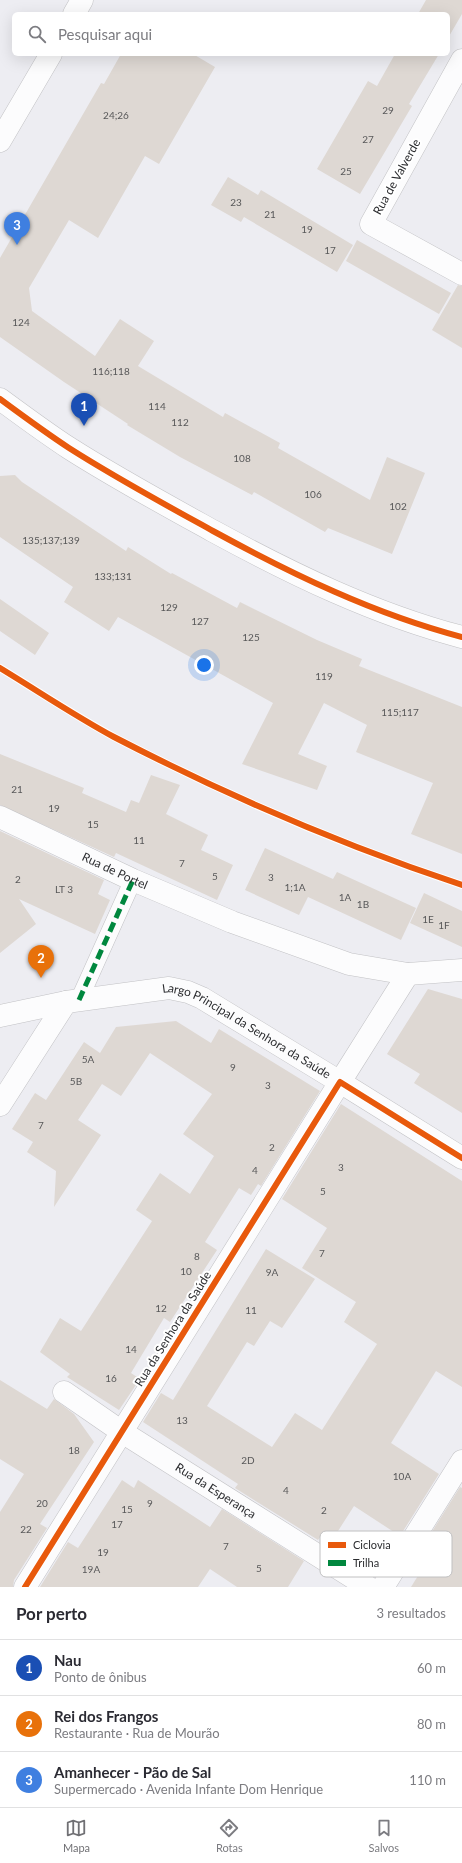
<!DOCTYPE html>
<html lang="pt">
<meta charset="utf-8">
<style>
body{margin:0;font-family:Lato,sans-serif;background:#f2f2f3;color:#2b2b33}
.you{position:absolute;left:204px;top:665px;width:14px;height:14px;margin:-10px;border:3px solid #fff;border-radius:50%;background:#1a73e8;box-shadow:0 0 0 6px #1a73e833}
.badge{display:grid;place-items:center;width:26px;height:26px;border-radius:50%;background:#707074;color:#fff;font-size:13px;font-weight:700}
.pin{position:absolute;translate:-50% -33px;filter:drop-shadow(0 1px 2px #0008)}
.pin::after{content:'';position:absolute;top:21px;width:14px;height:12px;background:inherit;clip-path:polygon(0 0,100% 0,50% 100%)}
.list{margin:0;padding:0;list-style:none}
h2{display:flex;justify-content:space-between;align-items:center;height:52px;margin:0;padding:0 16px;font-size:17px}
h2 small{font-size:13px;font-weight:400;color:#7c7c81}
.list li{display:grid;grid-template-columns:26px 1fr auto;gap:12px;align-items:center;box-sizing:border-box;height:56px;padding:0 16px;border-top:1px solid #e1e1e2}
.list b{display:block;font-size:15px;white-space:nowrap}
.list p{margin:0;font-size:13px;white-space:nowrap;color:#7c7c81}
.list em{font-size:13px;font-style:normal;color:#7c7c81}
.icon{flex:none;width:22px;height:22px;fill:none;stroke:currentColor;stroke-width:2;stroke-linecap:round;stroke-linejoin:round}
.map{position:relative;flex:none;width:462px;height:1587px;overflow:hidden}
.search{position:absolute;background:#fff;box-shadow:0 4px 16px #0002;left:12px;right:12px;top:12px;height:44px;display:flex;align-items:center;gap:10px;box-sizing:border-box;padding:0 14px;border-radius:6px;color:#7c7c81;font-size:15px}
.sheet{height:220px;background:#fff}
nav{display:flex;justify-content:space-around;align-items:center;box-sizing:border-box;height:56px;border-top:1px solid #e1e1e2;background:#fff;font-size:11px;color:#7c7c81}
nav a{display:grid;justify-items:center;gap:2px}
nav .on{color:#707074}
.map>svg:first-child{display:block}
.building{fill:#ded8d3}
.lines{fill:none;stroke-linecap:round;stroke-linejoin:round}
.pedestrian-casing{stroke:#c2c2c5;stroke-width:18}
.minor-casing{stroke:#c2c2c5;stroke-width:23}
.pedestrian{stroke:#fcfcfd;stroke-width:17}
.minor{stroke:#fcfcfd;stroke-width:22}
.quiet{stroke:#00873e;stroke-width:5;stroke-dasharray:10 5;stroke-linecap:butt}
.cycleway-casing{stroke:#fff;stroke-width:8}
.cycleway{stroke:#e8590c;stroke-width:6}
.labels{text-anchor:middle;stroke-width:4;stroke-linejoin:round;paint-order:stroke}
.number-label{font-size:10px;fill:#585859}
.street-label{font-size:12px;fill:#2c2d30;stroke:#fff}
.key{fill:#fff;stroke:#c0c0c1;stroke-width:1}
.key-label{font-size:11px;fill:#2c2d30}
</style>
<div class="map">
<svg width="462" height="1587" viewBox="0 0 462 1587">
<rect width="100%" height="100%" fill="#ededf2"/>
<!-- building -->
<path class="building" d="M426 0H462V14L448 38V14H418Z
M121 54H193L215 67 159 164 145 156 98 238 69 220 29 288 32 311 95 356 120 319 154 341 138 366 223 417 225 413 280 443 278 448 370 500 387 457 425 473 392 554 328 528 325 532 254 492 252 495 180 457 127 425 128 424 64 382 0 337V258L101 83 104 84Z
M395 54H439L409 104 412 106 360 194 317 169 368 81 377 86Z
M228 177 258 195 261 190 353 245 337 272 244 217 241 222 211 205Z
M357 240 451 293 439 314 346 261Z
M458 285 462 286V348L432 330Z
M15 475 22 482 126 551 128 547 171 574 172 573 237 608 240 602 317 640 362 659 359 666 462 707V854L411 834 433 783 356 752 367 725 324 703 298 754 327 766 317 790 242 764 273 703 118 617 109 631 64 602 73 587 0 537V476Z
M0 599 49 633 35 655 0 631Z
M0 754 84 788 82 793 126 812 131 800 139 803 151 775 180 785 166 814 208 835 201 850 233 865 217 900 116 853 114 857 0 805Z
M0 831 104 880 98 894 110 900 95 934 19 899 36 924 0 953Z
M265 848 333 879 337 872 416 908 401 940 308 897 299 915 245 890Z
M424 893 462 911V947L410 923Z
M428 989 462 999V1113L414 1083 420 1074 387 1054Z
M176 1021 211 1043 219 1029 320 1091 261 1186 258 1184 251 1195 239 1188 205 1242 217 1250 170 1322 164 1318 131 1373 140 1379 119 1410 67 1377 70 1374 40 1352 60 1318 81 1331 152 1221 136 1210 160 1173 190 1194 214 1156 183 1134 212 1094 150 1053 121 1096 102 1084 78 1120 101 1135 54 1207 56 1171 27 1152 33 1142 12 1129 35 1093 46 1100 84 1042 100 1053 116 1027Z
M341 1104 462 1181V1387L436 1371 391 1443 439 1474 400 1536 354 1506 331 1542 321 1536 318 1540 235 1488 238 1484 143 1422 161 1393 173 1400 266 1249 315 1279 282 1328 270 1321 254 1346 247 1342 207 1406 272 1447 295 1413 322 1430 377 1344 344 1322 356 1302 302 1268 327 1228 282 1199Z
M0 1380 47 1409 54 1399 74 1414 94 1442 40 1524 47 1528 14 1580 13 1587H0V1512L24 1474 0 1459Z
M122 1480 134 1488 138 1480 210 1527 222 1509 304 1561 288 1587H237L210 1569 198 1587H40L68 1542 78 1548Z
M460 1487 462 1488V1587H411L431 1555 421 1549Z"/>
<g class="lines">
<defs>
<path id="pedestrian" d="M79 1000 133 880"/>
<g id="minor">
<path d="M74 14 82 0"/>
<path d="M462 60 371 224 462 274"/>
<path d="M0 141 51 54"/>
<path d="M0 399C23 416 46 433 69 448 116 478 164 504 213 531 292 574 374 614 462 637"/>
<path id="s1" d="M0 817 133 880 232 922 349 964 408 974 462 970"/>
<path id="s2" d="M0 1016 66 1002 169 988 188 992 202 998 340 1082 408 974"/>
<path d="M0 1105 66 1002"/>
<path id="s3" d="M64 1392 122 1432 368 1587"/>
<path d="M25 1587 340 1082 462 1158"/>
<path d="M383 1587 462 1461"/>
</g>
</defs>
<!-- pedestrian casing -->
<use href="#pedestrian" class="pedestrian-casing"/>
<!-- minor casing -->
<use href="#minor" class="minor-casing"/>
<!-- pedestrian -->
<use href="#pedestrian" class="pedestrian"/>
<!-- minor -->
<use href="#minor" class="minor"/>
<!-- quiet -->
<path class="quiet" d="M79 1000 133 880"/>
<defs>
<path id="cycleway" d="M0 399C23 416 46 433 69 448 116 478 164 504 213 531 292 574 374 614 462 637
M0 668C38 691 75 716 114 737 226 795 342 845 462 885
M25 1587 340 1082 462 1158"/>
</defs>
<!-- cycleway casing -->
<use href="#cycleway" class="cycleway-casing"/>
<!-- cycleway -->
<use href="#cycleway" class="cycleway"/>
</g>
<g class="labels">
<!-- number labels -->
<g class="number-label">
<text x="388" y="114">29</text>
<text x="116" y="119">24;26</text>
<text x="368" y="143">27</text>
<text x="346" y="175">25</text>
<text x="236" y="206">23</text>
<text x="270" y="218">21</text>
<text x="307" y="233">19</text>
<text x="330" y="254">17</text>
<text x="21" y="326">124</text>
<text x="111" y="375">116;118</text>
<text x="157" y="410">114</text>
<text x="180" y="426">112</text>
<text x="242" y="462">108</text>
<text x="313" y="498">106</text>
<text x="398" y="510">102</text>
<text x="51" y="544">135;137;139</text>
<text x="113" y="580">133;131</text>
<text x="169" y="611">129</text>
<text x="200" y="625">127</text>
<text x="251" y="641">125</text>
<text x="324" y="680">119</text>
<text x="400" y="716">115;117</text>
<text x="17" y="793">21</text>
<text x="54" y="812">19</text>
<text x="93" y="828">15</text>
<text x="139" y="844">11</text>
<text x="182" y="867">7</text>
<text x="215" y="880">5</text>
<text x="271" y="881">3</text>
<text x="18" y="883">2</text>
<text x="295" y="891">1;1A</text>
<text x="64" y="893">LT 3</text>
<text x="345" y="901">1A</text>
<text x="363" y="908">1B</text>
<text x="428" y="923">1E</text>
<text x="444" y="929">1F</text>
<text x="88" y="1063">5A</text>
<text x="233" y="1071">9</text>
<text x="76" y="1085">5B</text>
<text x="268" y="1089">3</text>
<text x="41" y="1129">7</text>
<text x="272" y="1151">2</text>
<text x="341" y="1171">3</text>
<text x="255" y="1174">4</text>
<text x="323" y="1195">5</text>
<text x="322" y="1257">7</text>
<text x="197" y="1260">8</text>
<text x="186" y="1275">10</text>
<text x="272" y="1276">9A</text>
<text x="161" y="1312">12</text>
<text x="251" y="1314">11</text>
<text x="131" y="1353">14</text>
<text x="111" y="1382">16</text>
<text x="182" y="1424">13</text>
<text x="74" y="1454">18</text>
<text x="248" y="1464">2D</text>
<text x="402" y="1480">10A</text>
<text x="286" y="1494">4</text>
<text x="42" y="1507">20</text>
<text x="150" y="1507">9</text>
<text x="127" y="1513">15</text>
<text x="324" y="1514">2</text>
<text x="117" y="1528">17</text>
<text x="26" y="1533">22</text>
<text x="226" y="1550">7</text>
<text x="103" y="1556">19</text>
<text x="259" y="1572">5</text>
<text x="91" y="1573">19A</text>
</g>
<!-- street labels -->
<g class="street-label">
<text transform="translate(397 177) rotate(-61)" y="4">Rua de Valverde</text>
<text dy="4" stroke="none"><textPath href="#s1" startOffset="127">Rua de Portel</textPath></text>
<text dy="4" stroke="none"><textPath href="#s2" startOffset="260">Largo Principal da Senhora da Saúde</textPath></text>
<text transform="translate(173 1329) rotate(-58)" y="4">Rua da Senhora da Saúde</text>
<text dy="4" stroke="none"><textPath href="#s3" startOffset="181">Rua da Esperança</textPath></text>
</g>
</g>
<!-- legend -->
<rect x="320" y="1531" width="132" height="46" rx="6" class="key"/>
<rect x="328" y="1542" width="18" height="6" fill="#e8590c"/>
<rect x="328" y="1560" width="18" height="6" fill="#00873e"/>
<g class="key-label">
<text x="353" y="1549">Ciclovia</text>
<text x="353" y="1567">Trilha</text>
</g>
</svg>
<div class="you"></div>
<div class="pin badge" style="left:84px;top:426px;background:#1a4fb4">1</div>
<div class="pin badge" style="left:41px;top:978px;background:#e8710a">2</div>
<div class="pin badge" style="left:17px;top:245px;background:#3f7fe0">3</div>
<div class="search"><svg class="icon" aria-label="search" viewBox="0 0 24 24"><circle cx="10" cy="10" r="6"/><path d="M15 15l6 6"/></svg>Pesquisar aqui</div>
</div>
<section class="sheet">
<h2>Por perto<small>3 resultados</small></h2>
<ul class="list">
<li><span class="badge" style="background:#1a4fb4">1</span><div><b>Nau</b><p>Ponto de ônibus</p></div><em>60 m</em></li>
<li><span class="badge" style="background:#e8710a">2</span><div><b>Rei dos Frangos</b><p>Restaurante · Rua de Mourão</p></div><em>80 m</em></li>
<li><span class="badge" style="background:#3f7fe0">3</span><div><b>Amanhecer - Pão de Sal</b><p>Supermercado · Avenida Infante Dom Henrique</p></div><em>110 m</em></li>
</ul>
</section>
<nav>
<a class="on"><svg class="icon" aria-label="map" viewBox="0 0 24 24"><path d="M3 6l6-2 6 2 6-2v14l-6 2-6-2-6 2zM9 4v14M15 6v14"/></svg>Mapa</a>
<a><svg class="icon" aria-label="directions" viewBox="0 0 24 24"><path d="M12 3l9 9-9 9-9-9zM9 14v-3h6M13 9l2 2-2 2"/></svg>Rotas</a>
<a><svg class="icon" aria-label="saved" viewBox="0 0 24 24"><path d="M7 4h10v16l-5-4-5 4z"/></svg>Salvos</a>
</nav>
